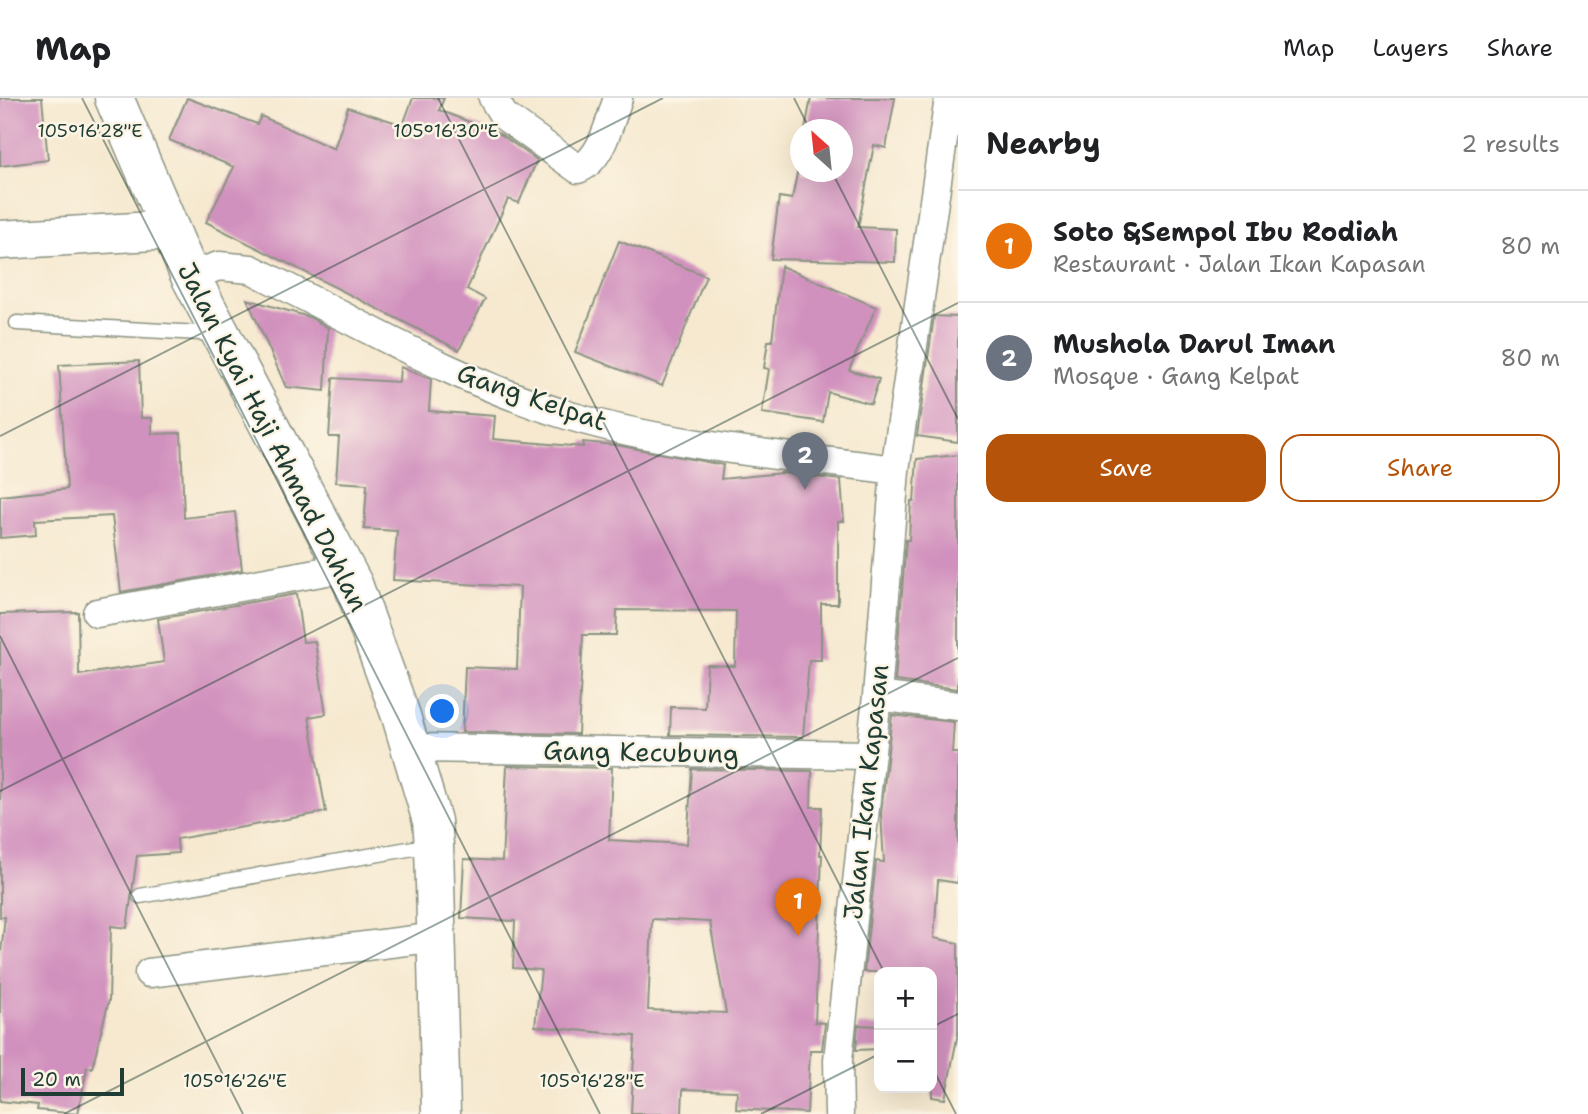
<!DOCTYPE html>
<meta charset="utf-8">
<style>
body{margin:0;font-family:"Shantell Sans",sans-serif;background:#f6f6f6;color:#202124}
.controls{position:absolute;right:21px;bottom:21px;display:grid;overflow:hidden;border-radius:14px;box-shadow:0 7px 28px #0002}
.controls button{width:63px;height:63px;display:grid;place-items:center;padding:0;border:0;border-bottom:2px solid #e0e0e0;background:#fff;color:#202124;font:35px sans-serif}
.compass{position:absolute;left:790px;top:21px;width:63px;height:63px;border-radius:50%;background:#fff;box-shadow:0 7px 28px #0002;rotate:333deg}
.scale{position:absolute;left:21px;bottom:18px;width:103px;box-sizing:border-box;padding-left:7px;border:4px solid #1f3d34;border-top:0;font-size:19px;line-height:24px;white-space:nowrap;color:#1f3d34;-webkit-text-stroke:5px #fcf5e5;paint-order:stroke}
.you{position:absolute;left:443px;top:614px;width:24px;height:24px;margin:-18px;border:5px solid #fff;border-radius:50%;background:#1a73e8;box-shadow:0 0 0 10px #1a73e833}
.badge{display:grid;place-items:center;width:46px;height:46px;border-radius:50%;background:#b45309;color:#fff;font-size:23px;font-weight:700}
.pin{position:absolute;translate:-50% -58px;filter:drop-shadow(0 2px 4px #0008)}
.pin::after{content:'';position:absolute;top:37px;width:24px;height:21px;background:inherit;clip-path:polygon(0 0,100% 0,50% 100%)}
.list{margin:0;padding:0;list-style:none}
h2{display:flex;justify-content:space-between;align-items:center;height:91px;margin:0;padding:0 28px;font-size:30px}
h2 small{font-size:23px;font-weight:400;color:#757577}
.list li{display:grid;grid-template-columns:46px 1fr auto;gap:21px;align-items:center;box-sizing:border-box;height:112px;padding:0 28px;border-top:2px solid #e0e0e0}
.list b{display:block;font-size:26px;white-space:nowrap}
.list p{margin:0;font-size:23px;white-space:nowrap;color:#757577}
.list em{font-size:23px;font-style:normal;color:#757577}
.actions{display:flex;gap:14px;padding:21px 28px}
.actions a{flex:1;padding:16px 0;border:2px solid #b45309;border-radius:21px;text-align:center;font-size:24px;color:#b45309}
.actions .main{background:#b45309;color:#fff}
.map{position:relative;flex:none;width:958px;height:1016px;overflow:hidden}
header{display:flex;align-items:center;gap:42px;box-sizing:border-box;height:98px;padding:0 35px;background:#fff;border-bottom:2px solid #e0e0e0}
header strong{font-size:33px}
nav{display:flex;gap:38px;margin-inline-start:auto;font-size:24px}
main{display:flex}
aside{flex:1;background:#fff}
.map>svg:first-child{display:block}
.building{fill:#d191be;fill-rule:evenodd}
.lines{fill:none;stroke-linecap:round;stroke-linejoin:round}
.lane-casing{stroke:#8a9382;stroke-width:17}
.street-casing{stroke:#8a9382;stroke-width:31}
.secondary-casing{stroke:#8a9382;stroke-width:41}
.lane{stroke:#fff;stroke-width:14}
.street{stroke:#fff;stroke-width:28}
.secondary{stroke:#fff;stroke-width:38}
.ticks{fill:none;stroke:#1f3d34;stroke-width:2;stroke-opacity:0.45}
.labels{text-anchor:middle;stroke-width:5;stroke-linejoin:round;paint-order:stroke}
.street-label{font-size:26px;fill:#1f3d34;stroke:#fcf5e5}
.ticks-label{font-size:18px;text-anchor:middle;fill:#1f3d34;stroke:#fcf5e5;stroke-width:5;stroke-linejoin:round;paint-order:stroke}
</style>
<header>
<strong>Map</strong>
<nav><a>Map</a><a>Layers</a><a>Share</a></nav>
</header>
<main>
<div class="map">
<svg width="958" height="1016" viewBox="0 0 958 1016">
<rect width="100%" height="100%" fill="#fcf5e5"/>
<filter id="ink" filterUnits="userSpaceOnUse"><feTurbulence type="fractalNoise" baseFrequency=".0143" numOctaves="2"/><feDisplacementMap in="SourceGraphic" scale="14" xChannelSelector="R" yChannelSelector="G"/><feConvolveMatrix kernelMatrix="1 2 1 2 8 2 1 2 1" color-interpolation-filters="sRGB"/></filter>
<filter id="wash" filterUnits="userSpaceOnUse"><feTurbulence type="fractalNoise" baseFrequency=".00686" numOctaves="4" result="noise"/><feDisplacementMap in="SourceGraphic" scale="28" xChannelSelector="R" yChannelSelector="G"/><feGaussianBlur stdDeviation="1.57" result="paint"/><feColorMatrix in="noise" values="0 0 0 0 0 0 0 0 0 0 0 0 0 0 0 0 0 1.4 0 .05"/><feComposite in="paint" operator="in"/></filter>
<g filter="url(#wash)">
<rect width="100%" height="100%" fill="#f6e9d0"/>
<g id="blocks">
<!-- building -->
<path class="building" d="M0 0H42L48 62 0 68Z
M187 0 257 26 261 18 334 51 348 9 403 27 413 0H444L439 12 500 36 537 62 519 105 508 101 467 191 485 201 459 252 206 124 234 69 169 42Z
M811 0H895L886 50 874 47 858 129 896 131 895 164 771 161 779 99 792 101 801 55V74H843V32H805Z
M619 143 706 178 662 288 575 254Z
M781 168 876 209 849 272 879 281 871 306 828 294 823 324 762 315 769 271 764 270 768 243H772Z
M247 201 309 219 328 230 325 293 286 289Z
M934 218 958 219V344L917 338Z
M139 263 141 320H152V336L181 335 184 420 235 414 242 472 121 494 112 418 35 422 36 437 0 440V398L67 391 59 267Z
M400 269 431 281 429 313 495 318 493 341 583 349V344L616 347 723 367 721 381 782 375 841 382 844 423H838V506H821V562H809L803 639 670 637 671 609 705 610 707 567 735 568 736 513 617 512 616 537H583L578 636 462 634 465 569 517 571 520 489 393 482 397 433 364 431 367 386 336 384 339 339H329L333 280 399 284Z
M958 357V591L895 583 906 442H909L911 403H914L917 361Z
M296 496 303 544 315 543 326 616 309 619 326 714 177 741 178 755 137 758 127 830 111 828 109 902 92 970 87 969 78 1016 37 1012 38 1007 0 1003V863L5 819H0V516L78 514 79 577 164 564 158 521Z
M892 617 954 624 952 655H958V785L938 782 934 840 958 845V935L945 1001 932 999V874H864L876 763 884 764 881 716Z
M507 668 612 670 609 742 687 746 692 671 812 673 811 709H822L820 757H822L815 924 825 925 822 952H810L807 1015 736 1011 737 993 683 991 682 1016H631L635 938 535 928 541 872 513 870 515 823 461 820 464 761 502 763ZM652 821 710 824 726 915 648 912Z
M858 927 879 928V951L856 952Z"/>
</g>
</g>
<g filter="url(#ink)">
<use href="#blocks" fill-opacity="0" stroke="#8a9382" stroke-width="2"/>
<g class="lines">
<defs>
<path id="lane" d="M17 225 218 236
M140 798 431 747"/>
<path id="street" d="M493 0 504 18 578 71C602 62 610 22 618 0
M190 178 219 168 251 171C355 223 458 284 570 318 670 348 791 358 895 372
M97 515 343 470
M877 598 958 608
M412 650 871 657
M149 875 438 839
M839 1016 838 962 877 598 895 372 949 0"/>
<path id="secondary" d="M114 0 190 178 353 486 401 618 432 723 434 747 441 1016
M0 142 170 132"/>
</defs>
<!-- lane casing -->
<use href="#lane" class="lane-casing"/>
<!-- street casing -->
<use href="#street" class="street-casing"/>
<!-- secondary casing -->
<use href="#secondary" class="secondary-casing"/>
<!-- lane -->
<use href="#lane" class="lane"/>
<!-- street -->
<use href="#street" class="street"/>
<!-- secondary -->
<use href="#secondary" class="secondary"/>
</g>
</g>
<!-- ticks -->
<path class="ticks" d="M82 0 600 1016M438 0 884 874M794 0 810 32M832 74 958 321M0 338 663 0M0 538 243 1016M0 693 958 205M932 929 958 916M932 969 956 1016M64 1016 958 560M761 1016 879 956"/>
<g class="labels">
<!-- street labels -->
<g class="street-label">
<text transform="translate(532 299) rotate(19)" y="9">Gang Kelpat</text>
<text transform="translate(273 339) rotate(63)" y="9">Jalan Kyai Haji Ahmad Dahlan</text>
<text transform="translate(641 654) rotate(1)" y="9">Gang Kecubung</text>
<text transform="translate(866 694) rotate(-84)" y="9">Jalan Ikan Kapasan</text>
</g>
</g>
<g class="ticks-label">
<text x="90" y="39">105°16'28"E</text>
<text x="446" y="39">105°16'30"E</text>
<text x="235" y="989">105°16'26"E</text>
<text x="592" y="989">105°16'28"E</text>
</g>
</svg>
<div class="controls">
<button>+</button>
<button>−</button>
</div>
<svg class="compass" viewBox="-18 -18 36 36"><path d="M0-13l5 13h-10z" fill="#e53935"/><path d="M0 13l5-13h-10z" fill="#757577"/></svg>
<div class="scale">20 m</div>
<div class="you"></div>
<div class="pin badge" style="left:798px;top:838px;background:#e8710a">1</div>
<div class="pin badge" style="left:805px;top:392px;background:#6b7280">2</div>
</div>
<aside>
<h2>Nearby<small>2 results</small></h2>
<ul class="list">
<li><span class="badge" style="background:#e8710a">1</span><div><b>Soto &amp;Sempol Ibu Rodiah</b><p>Restaurant · Jalan Ikan Kapasan</p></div><em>80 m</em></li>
<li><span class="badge" style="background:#6b7280">2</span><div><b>Mushola Darul Iman</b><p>Mosque · Gang Kelpat</p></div><em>80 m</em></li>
</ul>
<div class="actions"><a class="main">Save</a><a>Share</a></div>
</aside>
</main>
